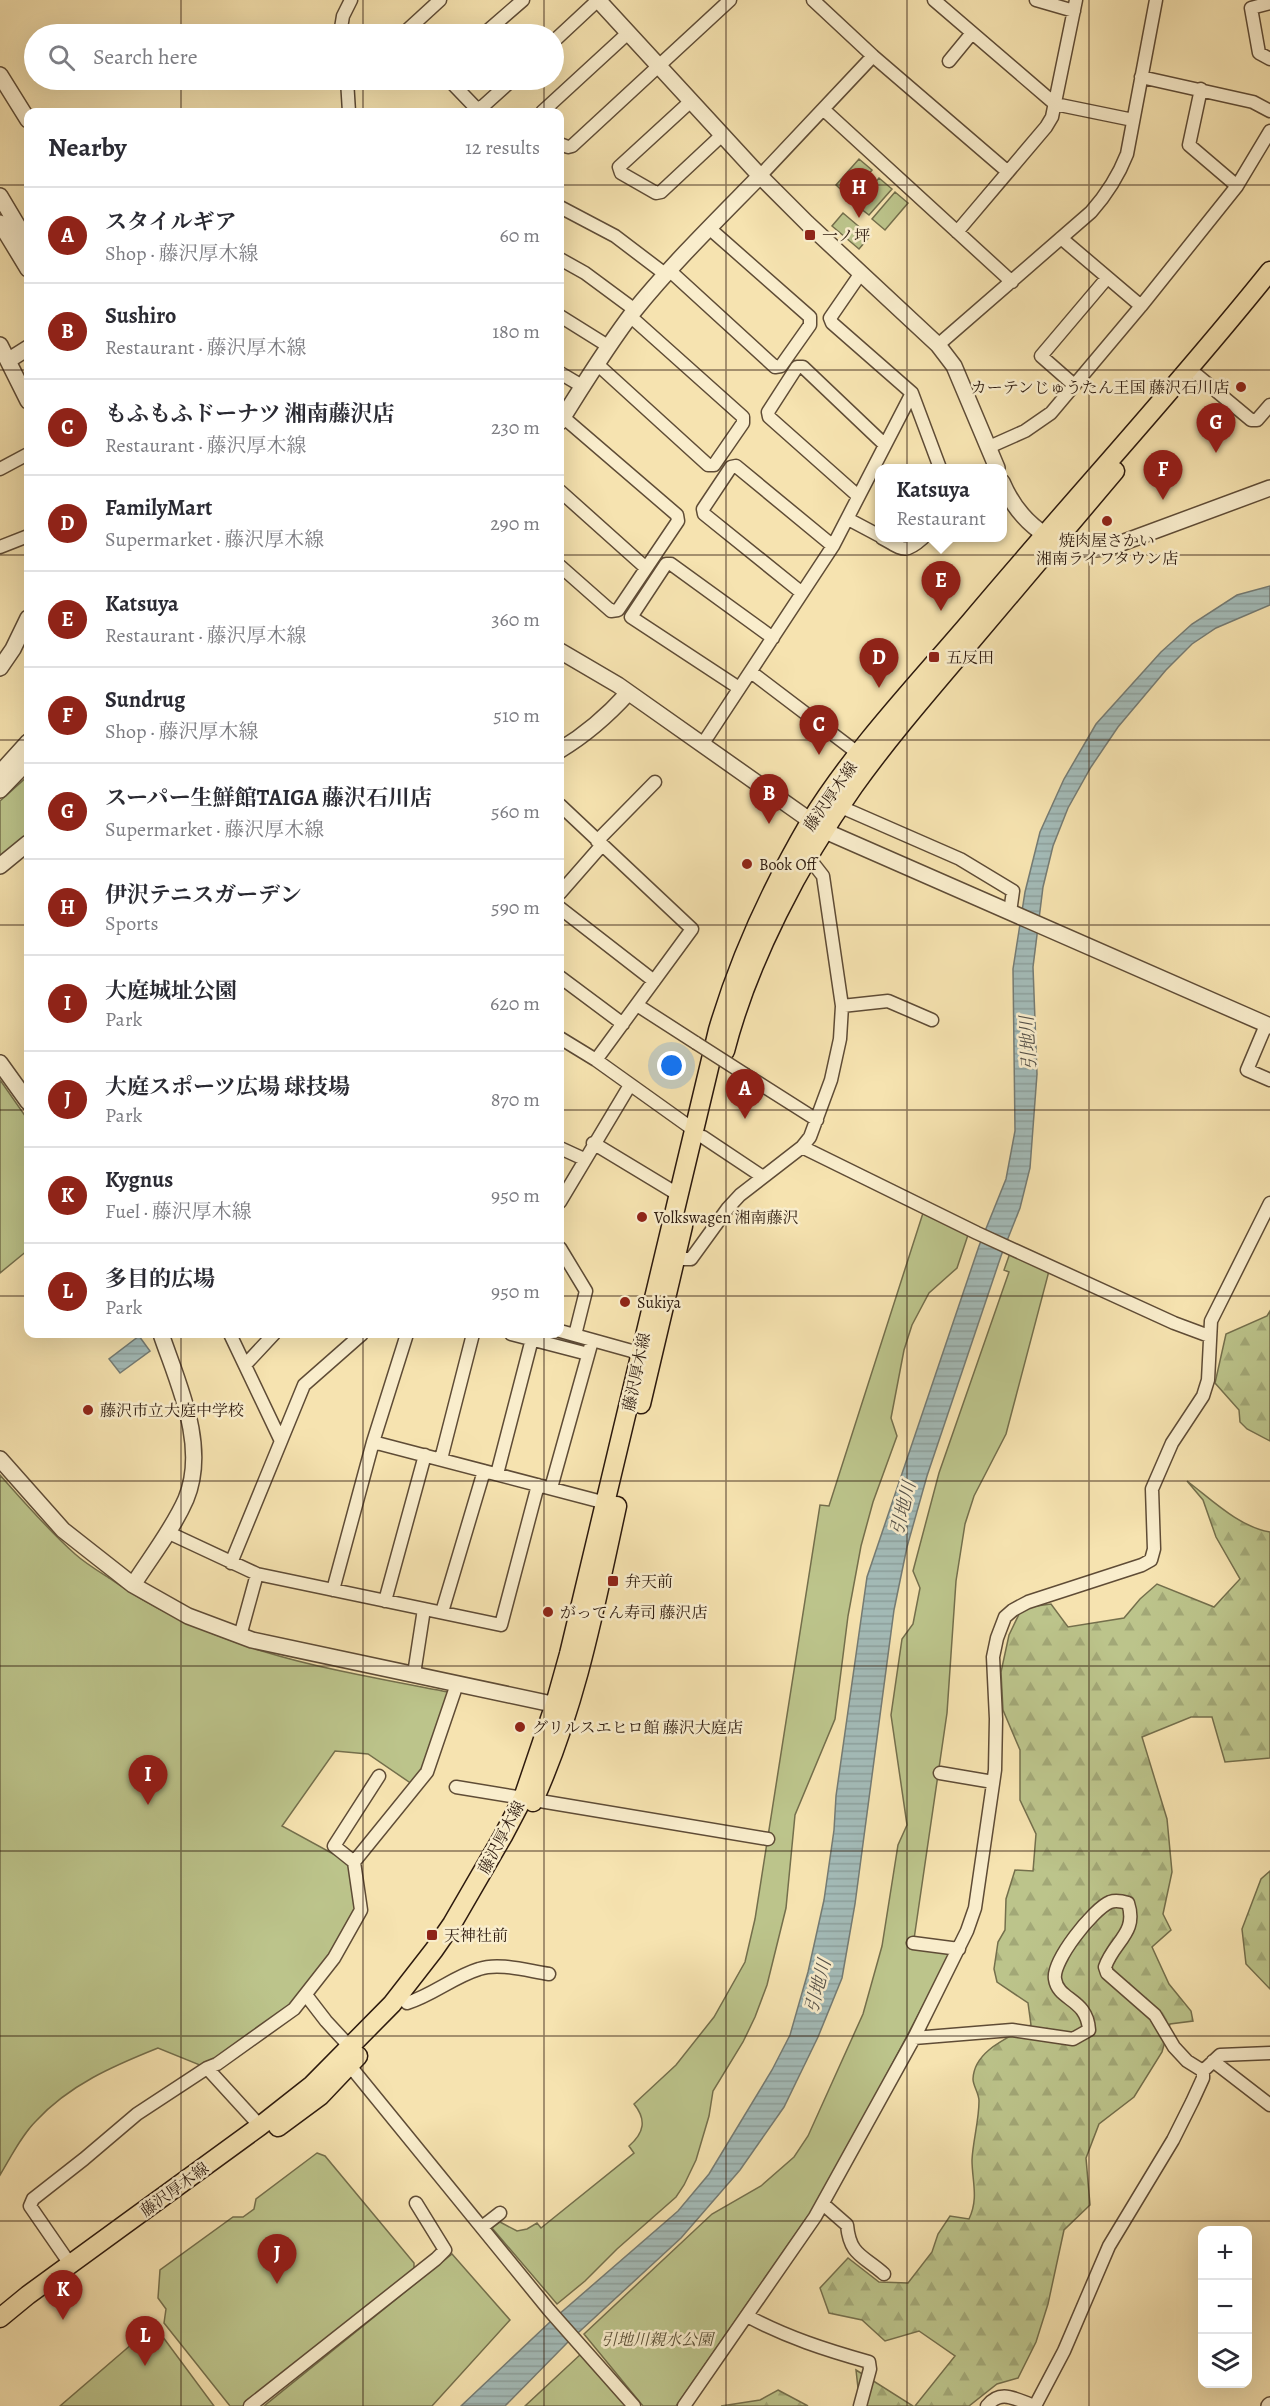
<!DOCTYPE html>
<meta charset="utf-8">
<style>
body{margin:0;font-family:Alegreya,"Noto Serif JP",serif;background:#f2f2f3;color:#2b2b33}
.controls{position:absolute;right:18px;bottom:18px;display:grid;overflow:hidden;border-radius:12px;box-shadow:0 6px 24px #0002}
.controls button{width:54px;height:54px;display:grid;place-items:center;padding:0;border:0;border-bottom:2px solid #e1e1e2;background:#fff;color:#2b2b33;font:30px sans-serif}
.you{position:absolute;left:672px;top:1066px;width:21px;height:21px;margin:-15px;border:4px solid #fff;border-radius:50%;background:#1a73e8;box-shadow:0 0 0 9px #1a73e833}
.badge{display:grid;place-items:center;width:39px;height:39px;border-radius:50%;background:#8f2418;color:#fff;font-size:20px;font-weight:700}
.pin{position:absolute;translate:-50% -50px;filter:drop-shadow(0 2px 3px #0008)}
.pin::after{content:'';position:absolute;top:32px;width:21px;height:18px;background:inherit;clip-path:polygon(0 0,100% 0,50% 100%)}
.popup{position:absolute;left:875px;top:464px;width:132px;height:78px;box-sizing:border-box;display:grid;place-content:center;border-radius:12px;background:#fff;filter:drop-shadow(0 2px 4px #0005);font-size:20px;white-space:nowrap;color:#7c7c81}
.popup b{font-size:22px;color:#2b2b33}
.popup::after{content:'';position:absolute;left:50%;top:100%;margin-left:-12px;border:12px solid transparent;border-top-color:#fff}
.list{margin:0;padding:0;list-style:none}
h2{display:flex;justify-content:space-between;align-items:center;height:78px;margin:0;padding:0 24px;font-size:26px}
h2 small{font-size:20px;font-weight:400;color:#7c7c81}
.list li{display:grid;grid-template-columns:39px 1fr auto;gap:18px;align-items:center;box-sizing:border-box;height:96px;padding:0 24px;border-top:2px solid #e1e1e2}
.list b{display:block;font-size:22px;white-space:nowrap}
.list p{margin:0;font-size:20px;white-space:nowrap;color:#7c7c81}
.list em{font-size:20px;font-style:normal;color:#7c7c81}
.icon{flex:none;width:33px;height:33px;fill:none;stroke:currentColor;stroke-width:2;stroke-linecap:round;stroke-linejoin:round}
.map{position:relative;flex:none;width:1270px;height:2406px;overflow:hidden}
.search{position:absolute;background:#fff;box-shadow:0 6px 24px #0002;left:24px;top:24px;width:540px;height:66px;display:flex;align-items:center;gap:15px;box-sizing:border-box;padding:0 21px;border-radius:33px;color:#7c7c81;font-size:22px}
.panel{position:absolute;background:#fff;box-shadow:0 6px 24px #0002;left:24px;top:108px;width:540px;height:1230px;border-radius:12px}
.map>svg:first-child{display:block}
.green{fill:#bcc48b;stroke:#746f4c;stroke-width:1.5}
.forest{fill:url(#forest-firs);stroke:#746f4c;stroke-width:1.5}
.water{fill:url(#water-rules);stroke:#747b74;stroke-width:1.5}
.lines{fill:none;stroke-linecap:round;stroke-linejoin:round}
.minor-casing{stroke:#5f4c36;stroke-width:15}
.tertiary-casing{stroke:#5f4c36;stroke-width:18}
.primary-casing{stroke:#2d1a0e;stroke-width:21}
.minor{stroke:#f9edcc;stroke-width:12}
.tertiary{stroke:#f9edcc;stroke-width:15}
.primary{stroke:#f6e3b0;stroke-width:18}
.minor-bridge-casing{stroke:#5f4c36;stroke-width:15;stroke-linecap:butt}
.minor-bridge{stroke:#f9edcc;stroke-width:12}
.grid{fill:none;stroke:#2d1a0e;stroke-width:1.5;stroke-opacity:0.55}
.poi-dot{fill:#8f2418;stroke:#f9edcc;stroke-width:2}
.labels{text-anchor:middle;stroke-width:5;stroke-linejoin:round;paint-order:stroke}
.poi-label{font-size:16px;fill:#2d1a0e;stroke:#f9edcc;text-anchor:start}
.street-label{font-size:16px;fill:#2d1a0e;stroke:#f9edcc}
.park-label{font-size:16px;font-style:italic;fill:#584d34;stroke:#f9edcc}
.water-label{font-size:18px;font-style:italic;fill:#56524a;stroke:#f9edcc}
</style>
<div class="map">
<svg width="1270" height="2406" viewBox="0 0 1270 2406">
<defs>
<pattern id="forest-firs" width="22" height="20" patternUnits="userSpaceOnUse" patternTransform="scale(1.5)"><rect width="22" height="20" fill="#bcc48b"/><path d="M5 1l3.5 6h-7zM16 11l3.5 6h-7z" fill="#a2a877"/></pattern>
<pattern id="water-rules" width="6" height="5" patternUnits="userSpaceOnUse" patternTransform="scale(1.5)"><rect width="6" height="5" fill="#a3bbb8"/><path d="M0 2.5h6" fill="none" stroke="#8da09d"/></pattern>
</defs>
<rect width="100%" height="100%" fill="#f6e3b0"/>
<filter id="stains"><feTurbulence type="fractalNoise" baseFrequency=".00333" numOctaves="4"/><feColorMatrix values="0 0 0 0 .2 0 0 0 0 .09 0 0 0 0 .02 0 0 0 .5 -.17"/></filter>
<radialGradient id="worn" r=".72"><stop offset=".6" stop-color="#630" stop-opacity="0"/><stop offset="1" stop-color="#630" stop-opacity=".3"/></radialGradient>
<!-- green -->
<path class="green" d="M859 159 872 170 849 197 836 185Z
M879 178 892 189 869 215 856 205Z
M895 192 908 203 885 230 872 219Z
M843 213 870 236 859 249 832 226Z
M28 776V834L0 857V801Z
M0 1080 28 1120V1250L0 1273Z
M923 1213 968 1235 957 1268 929 1293 912 1325 904 1350 891 1418 897 1436 873 1502 861 1546 848 1616 835 1719 795 1815 786 1908 767 1985 755 2017 743 2042 713 2091 709 2116 696 2160 684 2185 676 2197 617 2249 585 2281 557 2304 492 2228 500 2222 517 2231 527 2229 537 2223 541 2228 634 2153 629 2146C644 2133 647 2120 634 2104L676 2065 714 2017 745 1962 755 1919 820 1505 829 1506Z
M1010 1253 1049 1271 1006 1434 974 1496 965 1524 956 1581 947 1713 913 1946 952 1951 836 2170 810 2213 676 2406H643L584 2334 712 2214 761 2186 794 2157 808 2136 863 2014 882 1946 898 1845 907 1825 891 1715 902 1639 913 1624 920 1588 913 1571 939 1473 1009 1272 1004 1270Z
M0 1475C24 1502 48 1530 75 1554 85 1563 98 1571 109 1578 211 1651 327 1669 448 1692L451 1695 426 1764 412 1784 368 1754 335 1751 282 1826 348 1862 358 1908 333 1954 300 1998 207 2068 158 2048C113 2066 69 2085 36 2121 21 2136 11 2157 0 2175Z
M317 2153 325 2156 414 2263V2269L249 2406H230L164 2323 166 2309 158 2298 160 2270 233 2217H243L254 2209 256 2199Z
M452 2254 510 2320 432 2406H264Z
M154 2325 214 2406H60Z
M582 2353 626 2406H525Z"/>
<!-- forest -->
<path class="forest" d="M1270 1311V1441L1247 1429 1240 1422 1239 1410 1215 1383 1226 1334 1267 1316Z
M1187 1481C1211 1499 1239 1527 1270 1532V1758L1225 1762 1212 1717H1191L1142 1737 1167 1819 1172 1872 1163 1914 1171 1930 1152 1947 1169 1984 1191 2011 1193 2021 1170 2024 1162 2052 1134 2097 1099 2124 1086 2158 1090 2205 1064 2230 1048 2304 1036 2342 1018 2378 997 2384 969 2406H915L955 2356 919 2331 885 2341 862 2320 829 2313 820 2288 848 2258 879 2282 908 2283 932 2252 938 2234 950 2216 969 2219C979 2198 972 2181 972 2160 973 2140 979 2121 979 2101 979 2093 973 2086 973 2079 974 2050 1010 2037 1031 2025L1028 2003 997 1982 994 1969 998 1942 1005 1930 1006 1899 1015 1870 1033 1871 1036 1834 1020 1800V1750L1003 1710 1001 1672 1009 1635 1022 1608 1051 1604 1068 1627 1124 1618 1140 1599 1157 1584 1214 1607 1240 1579 1216 1537 1203 1500Z
M1270 1871V1989L1246 1964 1242 1929 1261 1879Z
M856 2370 913 2406H860Z
M778 2390 808 2406H721L760 2400Z"/>
<!-- water -->
<path class="water" d="M1270 586V605L1216 628 1192 644 1166 670 1118 727 1091 767 1068 808 1053 846 1043 887 1033 967 1037 1074 1030 1168 1020 1208 1001 1256 927 1476 907 1547 894 1610 855 1904 842 1978 818 2037 784 2107 740 2170 681 2238 567 2343 505 2406H461L550 2322 678 2211 709 2174 772 2070 790 2035 808 1972 824 1900 834 1830 836 1796 867 1577 979 1246 1006 1179 1015 1131 1013 969 1025 892 1040 832 1064 779 1096 724 1161 652 1192 624 1237 595Z
M139 1336 150 1351 120 1373 109 1359Z"/>
<g class="lines">
<defs>
<path id="minor" d="M813 0 873 56 1008 172
M934 0 1055 104 1133 120
M1036 0 1074 11
M1270 3 1251 8 1259 53 1270 59
M340 34 343 16 351 0
M403 34 440 0
M484 34 523 0
M554 41 598 0
M949 61 972 33
M1141 77 1253 102 1270 111
M347 80 349 112
M449 80 475 107 481 108 512 80
M1201 89 1189 145 1237 186
M691 101 619 167 621 173 656 193 661 192 722 135
M823 109 1012 282
M542 112 628 33
M560 144 568 147 572 146 730 0
M760 176 873 56
M560 207 615 236 665 274
M957 232 1046 127 1052 117 1076 0
M1061 238 1141 306
M560 259 585 273 635 310
M669 270 775 367 781 366 810 325V317L709 228
M861 273 830 318 832 323 912 393 940 468
M560 316 608 346
M938 345 1091 212C1107 194 1118 177 1127 154L1156 0
M597 364 708 465H714L743 423V417L630 316
M560 373 582 386
M1197 375 1251 420H1257L1270 405
M1074 385 1041 356 1107 278
M989 447 1025 431 1051 413 1141 306 1237 186 1270 131
M0 469 28 454
M560 491 646 568
M858 496 769 417 768 412 797 367H803L885 445
M848 519 880 536
M882 538C903 549 904 555 923 538
M0 547 28 536
M560 566 611 611 618 610 678 521 677 515 563 417
M802 593 704 514 703 509 731 467 736 466 833 546
M751 672 859 754
M739 688 631 617 666 564H671L773 638
M702 745 833 546 912 393
M560 805 692 929 596 1060
M841 807 960 859 1013 891 1010 912
M597 841 655 782
M560 893 602 845
M560 908 654 981
M560 977 623 1024
M637 1005 696 1043
M842 1006 888 1001 932 1020
M1266 1025 1247 1070 1270 1080
M560 1038 596 1060 694 1130
M746 1075 817 1120
M703 1137 763 1177
M593 1143 679 1195
M802 1147 977 1233 1174 1323 1209 1336
M560 1148 584 1159
M560 1202 630 1085
M560 1248 586 1291 575 1335
M670 1259H691L728 1208 740 1195 802 1147 810 1137 831 1080 840 1039 842 1006 823 876 809 858
M560 1331 639 1353
M230 1334 280 1439
M511 1334 588 1354
M245 1365 274 1334
M373 1442 606 1503
M441 1459 473 1334
M497 1474 532 1339
M551 1488 592 1341
M167 1532 257 1574 501 1625 538 1485
M231 1563 304 1385 362 1334
M333 1590 373 1442 407 1334
M385 1601 425 1455
M442 1612 484 1471
M240 1636 257 1574
M414 1674 424 1609
M940 1773 993 1782
M456 1787 523 1798
M534 1800 768 1839
M354 1862 334 1846 379 1776
M913 1943 959 1949
M306 1995 326 2021 350 2047
M407 2003C433 1995 453 1977 479 1969 499 1962 528 1971 549 1974
M914 2038 1012 2030 1073 2039 1089 2030C1087 1998 1058 2001 1055 1979 1052 1961 1093 1909 1110 1902 1116 1900 1121 1901 1128 1903 1138 1933 1114 1941 1105 1967L1107 1973 1155 2015 1174 2047 1187 2061 1203 2071
M346 2061 549 2310 634 2406
M1213 2061 1270 2105
M207 2068 260 2126
M823 2204 847 2225C850 2256 863 2255 884 2274
M482 2227 500 2213
M70 2264 30 2206 33 2199 84 2159 137 2114 207 2068 217 2064 294 2009 334 1958 361 1910 354 1862 427 1772 457 1684
M747 2316C786 2337 826 2350 869 2362L870 2369 860 2406
M250 2406 436 2259 445 2250 416 2203
M684 2406 815 2217 914 2038 967 1931 975 1908 995 1770 996 1719 993 1657 997 1638 1005 1617 1013 1610 1028 1602 1142 1565 1151 1560 1154 1549 1152 1489 1172 1443 1203 1396 1208 1380 1211 1321 1270 1203
M987 2406C1001 2388 1016 2400 1035 2406
M1035 2406 1064 2351 1109 2246 1173 2140 1192 2102 1203 2078V2071L1220 2055 1270 2053"/>
<path id="tertiary" d="M598 0 760 176 807 223 938 345 954 366 997 468
M0 75 28 120
M0 196 28 243
M0 223 28 269
M0 345 28 401
M9 360 28 348
M560 422C584 384 607 346 634 311 673 263 717 220 760 176
M1002 482C1021 527 1067 561 1116 545L1270 488
M560 651 618 685 825 831 1270 1026
M0 668 13 649 28 618
M560 750C585 735 608 715 628 693
M0 773 28 742
M0 790 28 761
M0 866 28 843
M0 1063 28 1102
M0 1459 63 1530 133 1585 188 1616 252 1640 566 1707
M133 1585C150 1558 173 1529 186 1499 208 1446 178 1384 161 1334
M1269 2406 1270 2405"/>
<path id="primary" d="M725 1051C748 961 800 862 854 786 889 737 929 691 968 645 1017 587 1066 529 1115 471
M641 1404 683 1226
M533 1802C576 1708 595 1607 617 1506
M278 2127 320 2096 358 2056
M0 2318 28 2295 260 2126 312 2085 392 2004 434 1950 452 1924 503 1836 523 1798 555 1704 569 1654 718 1030C739 959 772 887 810 822 852 753 917 684 970 622 1069 504 1174 391 1270 271"/>
</defs>
<!-- minor casing -->
<use href="#minor" class="minor-casing"/>
<!-- tertiary casing -->
<use href="#tertiary" class="tertiary-casing"/>
<!-- primary casing -->
<use href="#primary" class="primary-casing"/>
<!-- minor -->
<use href="#minor" class="minor"/>
<!-- tertiary -->
<use href="#tertiary" class="tertiary"/>
<!-- primary -->
<use href="#primary" class="primary"/>
<defs>
<path id="minor-bridge" d="M696 1043 746 1075"/>
</defs>
<!-- minor-bridge casing -->
<use href="#minor-bridge" class="minor-bridge-casing"/>
<!-- minor-bridge -->
<use href="#minor-bridge" class="minor-bridge"/>
</g>
<!-- grid -->
<path class="grid" d="M181 0V34M363 0V34M544 0V34M726 0V2406M907 0V2406M1089 0V2406M181 80V112M363 80V112M544 80V112M0 185H28M560 185H1270M0 370H28M560 370H1270M0 555H28M560 555H1270M0 740H28M560 740H1270M0 925H28M560 925H1270M0 1110H28M560 1110H1270M0 1296H28M560 1296H1270M181 1334V2406M363 1334V2406M544 1334V2406M0 1481H1270M0 1666H1270M0 1851H1270M0 2036H1270M0 2221H1270"/>
<!-- markers -->
<g class="poi-dot">
<rect x="804" y="229" width="12" height="12" rx="3"/>
<circle cx="1241" cy="387" r="6"/>
<circle cx="1107" cy="521" r="6"/>
<rect x="928" y="651" width="12" height="12" rx="3"/>
<circle cx="747" cy="864" r="6"/>
<circle cx="642" cy="1217" r="6"/>
<circle cx="625" cy="1302" r="6"/>
<circle cx="88" cy="1410" r="6"/>
<rect x="607" y="1575" width="12" height="12" rx="3"/>
<circle cx="548" cy="1612" r="6"/>
<circle cx="520" cy="1727" r="6"/>
<rect x="426" y="1929" width="12" height="12" rx="3"/>
</g>
<g class="labels">
<!-- poi labels -->
<g class="poi-label">
<text x="822" y="241">一ノ坪</text>
<text x="1229" y="393" text-anchor="end">カーテンじゅうたん王国 藤沢石川店</text>
<text x="1107" y="546" text-anchor="middle">焼肉屋さかい<tspan x="1107" dy="18">湘南ライフタウン店</tspan></text>
<text x="946" y="663">五反田</text>
<text x="759" y="870">Book Off</text>
<text x="654" y="1223">Volkswagen 湘南藤沢</text>
<text x="637" y="1308">Sukiya</text>
<text x="100" y="1416">藤沢市立大庭中学校</text>
<text x="625" y="1587">弁天前</text>
<text x="560" y="1618">がってん寿司 藤沢店</text>
<text x="532" y="1733">グリルスエヒロ館 藤沢大庭店</text>
<text x="444" y="1941">天神社前</text>
</g>
<!-- street labels -->
<g class="street-label">
<text transform="translate(830 796) rotate(-55)" y="6">藤沢厚木線</text>
<text transform="translate(636 1372) rotate(-78)" y="6">藤沢厚木線</text>
<text transform="translate(501 1837) rotate(-62)" y="6">藤沢厚木線</text>
<text transform="translate(174 2189) rotate(-36)" y="6">藤沢厚木線</text>
</g>
<!-- park labels -->
<g class="park-label">
<text x="657" y="2345">引地川親水公園</text>
</g>
<!-- water labels -->
<g class="water-label">
<text transform="translate(1028 1043) rotate(-93)" y="6">引地川</text>
<text transform="translate(903 1508) rotate(-76)" y="6">引地川</text>
<text transform="translate(818 1986) rotate(-75)" y="6">引地川</text>
</g>
</g>
<rect width="100%" height="100%" filter="url(#stains)"/>
<rect width="100%" height="100%" fill="url(#worn)"/>
</svg>
<div class="controls">
<button>+</button>
<button>−</button>
<button><svg class="icon" aria-label="layers" viewBox="0 0 24 24"><path d="M12 4l9 5-9 5-9-5zM3 14l9 5 9-5"/></svg></button>
</div>
<div class="you"></div>
<div class="pin badge" style="left:745px;top:1119px">A</div>
<div class="pin badge" style="left:769px;top:824px">B</div>
<div class="pin badge" style="left:819px;top:755px">C</div>
<div class="pin badge" style="left:879px;top:688px">D</div>
<div class="pin badge" style="left:941px;top:611px">E</div>
<div class="popup"><b>Katsuya</b>Restaurant</div>
<div class="pin badge" style="left:1163px;top:500px">F</div>
<div class="pin badge" style="left:1216px;top:453px">G</div>
<div class="pin badge" style="left:859px;top:218px">H</div>
<div class="pin badge" style="left:148px;top:1805px">I</div>
<div class="pin badge" style="left:277px;top:2284px">J</div>
<div class="pin badge" style="left:63px;top:2320px">K</div>
<div class="pin badge" style="left:145px;top:2366px">L</div>
<div class="search"><svg class="icon" aria-label="search" viewBox="0 0 24 24"><circle cx="10" cy="10" r="6"/><path d="M15 15l6 6"/></svg>Search here</div>
<section class="panel">
<h2>Nearby<small>12 results</small></h2>
<ul class="list">
<li><span class="badge">A</span><div><b>スタイルギア</b><p>Shop · 藤沢厚木線</p></div><em>60 m</em></li>
<li><span class="badge">B</span><div><b>Sushiro</b><p>Restaurant · 藤沢厚木線</p></div><em>180 m</em></li>
<li><span class="badge">C</span><div><b>もふもふドーナツ 湘南藤沢店</b><p>Restaurant · 藤沢厚木線</p></div><em>230 m</em></li>
<li><span class="badge">D</span><div><b>FamilyMart</b><p>Supermarket · 藤沢厚木線</p></div><em>290 m</em></li>
<li><span class="badge">E</span><div><b>Katsuya</b><p>Restaurant · 藤沢厚木線</p></div><em>360 m</em></li>
<li><span class="badge">F</span><div><b>Sundrug</b><p>Shop · 藤沢厚木線</p></div><em>510 m</em></li>
<li><span class="badge">G</span><div><b>スーパー生鮮館TAIGA 藤沢石川店</b><p>Supermarket · 藤沢厚木線</p></div><em>560 m</em></li>
<li><span class="badge">H</span><div><b>伊沢テニスガーデン</b><p>Sports</p></div><em>590 m</em></li>
<li><span class="badge">I</span><div><b>大庭城址公園</b><p>Park</p></div><em>620 m</em></li>
<li><span class="badge">J</span><div><b>大庭スポーツ広場 球技場</b><p>Park</p></div><em>870 m</em></li>
<li><span class="badge">K</span><div><b>Kygnus</b><p>Fuel · 藤沢厚木線</p></div><em>950 m</em></li>
<li><span class="badge">L</span><div><b>多目的広場</b><p>Park</p></div><em>950 m</em></li>
</ul>
</section>
</div>
